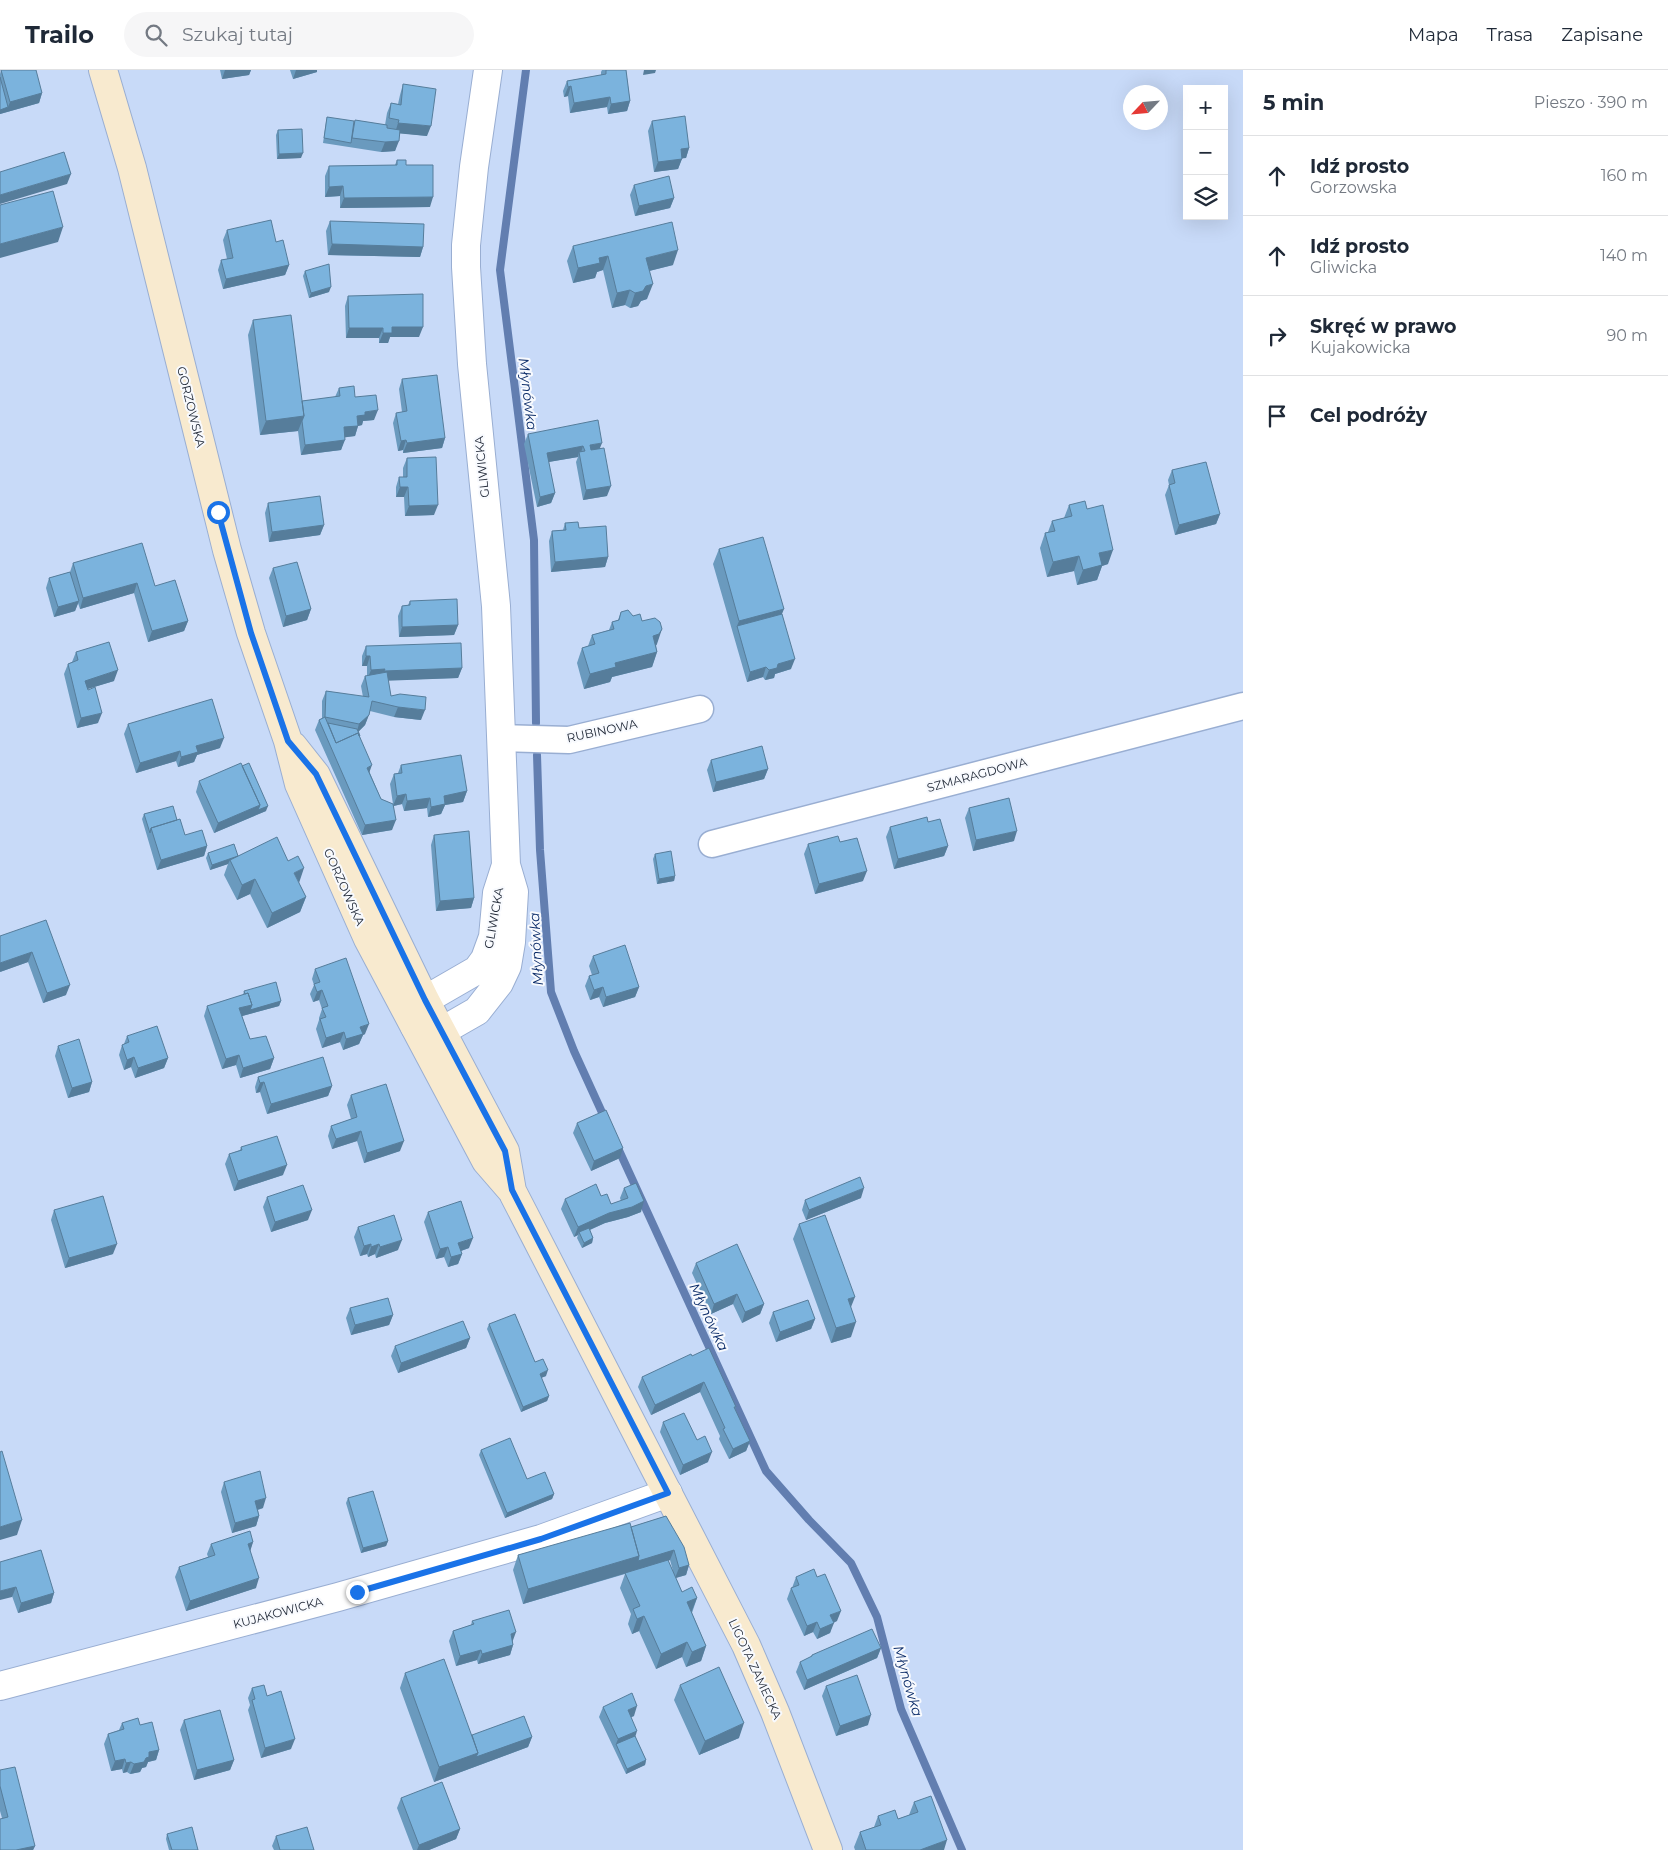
<!DOCTYPE html>
<html lang="pl">
<meta charset="utf-8">
<style>
body{margin:0;font-family:Montserrat,sans-serif;background:#f6f6f7;color:#1f2937}
.controls{position:absolute;right:15px;top:15px;display:grid;overflow:hidden;border-radius:0px;box-shadow:0 5px 20px #0002}
.controls button{width:45px;height:45px;display:grid;place-items:center;padding:0;border:0;border-bottom:1px solid #e0e1e3;background:#fff;color:#1f2937;font:25px sans-serif}
.compass{position:absolute;left:1123px;top:15px;width:45px;height:45px;border-radius:50%;background:#fff;box-shadow:0 5px 20px #0002;rotate:244deg}
.stop{position:absolute;width:15px;height:15px;margin:-11px;border:4px solid #1a73e8;border-radius:50%;background:#fff}
.stop.end{background:#1a73e8;border-color:#fff;box-shadow:0 1px 5px #0008}
.list{margin:0;padding:0;list-style:none}
h2{display:flex;justify-content:space-between;align-items:center;height:65px;margin:0;padding:0 20px;font-size:21px}
h2 small{font-size:16px;font-weight:400;color:#747a83}
.list li{display:grid;grid-template-columns:32px 1fr auto;gap:15px;align-items:center;box-sizing:border-box;height:80px;padding:0 20px;border-top:1px solid #e0e1e3}
.list b{display:block;font-size:19px;white-space:nowrap}
.list p{margin:0;font-size:16px;white-space:nowrap;color:#747a83}
.list em{font-size:16px;font-style:normal;color:#747a83}
.icon{flex:none;width:28px;height:28px;fill:none;stroke:currentColor;stroke-width:2;stroke-linecap:round;stroke-linejoin:round}
.map{position:relative;flex:none;width:1243px;height:1780px;overflow:hidden}
header{display:flex;align-items:center;gap:30px;box-sizing:border-box;height:70px;padding:0 25px;background:#fff;border-bottom:1px solid #e0e1e3}
header strong{font-size:24px}
nav{display:flex;gap:28px;margin-inline-start:auto;font-size:18px}
.search{width:350px;height:45px;background:#f6f6f7;display:flex;align-items:center;gap:12px;box-sizing:border-box;padding:0 18px;border-radius:28px;color:#747a83;font-size:19px}
main{display:flex}
aside{flex:1;background:#fff}
.map>svg:first-child{display:block}
.lines{fill:none;stroke-linecap:round;stroke-linejoin:round}
.stream{stroke:#627eb0;stroke-width:8}
.minor-casing{stroke:#99aed2;stroke-width:29}
.tertiary-casing{stroke:#99aed2;stroke-width:30}
.secondary-casing{stroke:#99aed2;stroke-width:30}
.minor{stroke:#fff;stroke-width:26}
.tertiary{stroke:#fff;stroke-width:28}
.secondary{stroke:#f8eacf;stroke-width:28}
.wall{fill:#6a9abe;fill-rule:evenodd}
.shaded-wall{fill:#567d9b}
.building{fill:#7bb3dd;stroke:#567d9b}
.route{stroke:#1a73e8;stroke-width:6}
.labels{text-anchor:middle;stroke-width:4;stroke-linejoin:round;paint-order:stroke}
.street-label{font-size:12px;fill:#242c3a;stroke:#f8fafe}
.water-label{font-size:14px;font-style:italic;fill:#0c2d6a;stroke:#f8fafe}
</style>
<header>
<strong>Trailo</strong>
<div class="search"><svg class="icon" aria-label="search" viewBox="0 0 24 24"><circle cx="10" cy="10" r="6"/><path d="M15 15l6 6"/></svg>Szukaj tutaj</div>
<nav><a>Mapa</a><a>Trasa</a><a>Zapisane</a></nav>
</header>
<main>
<div class="map">
<svg width="1243" height="1780" viewBox="0 0 1243 1780">
<rect width="100%" height="100%" fill="#c8daf8"/>
<g class="lines">
<!-- stream -->
<path class="stream" d="M526 0 500 200 534 470 536 653
M537 685 540 780 551 922 574 981 605 1049
M617 1076 766 1401 809 1450 851 1493 877 1547 901 1639 962 1780"/>
<defs>
<path id="minor" d="M502 668 569 670 700 639
M712 774 1243 636"/>
<path id="tertiary" d="M488 0 474 97 466 175V197L472 294 496 536 506 795 514 822 511 872 507 896 499 913 477 941 442 961 415 957 425 930 477 900 485 889 493 867 497 823 506 795
M0 1616 338 1527 541 1469 668 1423"/>
<path id="secondary" d="M103 0 132 98 227 480 251 563 288 671 299 714 368 869 486 1091 512 1121 746 1575 775 1642 828 1780
M293 676 316 705 425 930 505 1081 512 1121"/>
</defs>
<!-- minor casing -->
<use href="#minor" class="minor-casing"/>
<!-- tertiary casing -->
<use href="#tertiary" class="tertiary-casing"/>
<!-- secondary casing -->
<use href="#secondary" class="secondary-casing"/>
<!-- minor -->
<use href="#minor" class="minor"/>
<!-- tertiary -->
<use href="#tertiary" class="tertiary"/>
<!-- secondary -->
<use href="#secondary" class="secondary"/>
</g>
<!-- wall -->
<path class="wall" d="M1 0 42 23 39 33 0 44V4Z
M220 0H251L249 5 222 9Z
M290 0H317V2L293 9Z
M602 0H626L630 31 627 41 608 44 607 37 570 43 568 26 564 27 563 21 567 11 601 5V2Z
M403 14 427 66 400 63 395 81 381 82 323 73 326 52 327 47 353 55 355 50 385 55 387 43 391 33 398 34 400 25Z
M652 51 689 78 686 88H682L678 99 654 102 648 61Z
M278 60 301 88 277 89 276 65Z
M397 90 406 95 430 137 340 138V126L325 127V106L329 96 395 95Z
M634 115 674 128 670 138 635 146 630 125Z
M330 151 423 177 420 187 328 185 326 161Z
M227 160 276 172 289 195 285 205 223 219 218 200 221 190 227 189 223 170Z
M573 176 673 195 649 201 647 229 641 231 638 236 630 238 625 235 612 238 603 200 597 202 595 208 573 213 567 191Z
M305 201 329 222 309 228 303 206Z
M348 226 419 267H390L388 273H379V268H346L345 236Z
M253 250 302 331 335 327 339 318 355 327 374 350 363 351 362 355 358 356 355 366 345 367 341 380 301 385 298 361 260 365 248 265Z
M402 309 445 368 442 378 403 383V380L398 381 393 353 396 343 402 342 399 319Z
M528 364 600 378 607 426 583 430 576 392 578 387 548 392 555 423 551 433 537 437 524 374Z
M407 388 434 445 405 446 404 427H396V417L399 407H403V398Z
M1172 400 1220 444 1216 454 1175 465 1165 425 1169 415 1168 410Z
M268 433 324 455 320 465 269 472 265 443Z
M1069 435 1087 439 1108 494 1102 496 1097 510 1077 515 1074 501 1047 507 1040 478 1045 463 1048 462 1052 451 1064 448Z
M565 453 579 458 608 487 605 497 551 502 549 471 552 461 563 460Z
M719 479 782 544 791 599 775 604 774 608 765 610 763 607 747 612 713 494Z
M73 493 155 516 188 551 184 561 148 572 134 523 80 539 78 533 75 541 54 547 46 518 49 508 70 502Z
M273 498 311 539 307 550 283 557 269 508Z
M410 531 458 555 454 565 399 567 398 546 402 536 408 535Z
M621 542 633 546 642 551 657 574 656 575 657 582 652 597 612 607 610 612 584 619 577 593 582 578 588 576 592 565 609 560 612 552 618 550Z
M366 576 462 598 458 608 388 610 391 626 421 650 394 647 370 641 365 655 359 661 360 666V667L370 703 381 729 393 734 390 714 394 704 398 703 401 695 467 721 463 732 445 735 441 744 428 747 427 738 404 741 402 734 394 736 392 760 362 765 315 660 319 650 322 648V631L326 621 363 627 361 616 365 606H367V596H362V586Z
M76 582 114 611 87 619 98 653 77 658 64 604 68 594 72 592Z
M128 654 220 678 197 685 194 692 178 697 176 691 136 703 124 664Z
M711 690 768 699 764 709 713 722 707 700Z
M199 711 266 741 214 763 196 722Z
M969 738 1014 771 973 781 965 748Z
M144 744 177 750 185 765 207 776 204 786 157 800 142 749Z
M928 752 948 776 944 786 894 799 886 767 890 757Z
M434 765 474 828 471 838 436 841 431 775Z
M840 772 863 811 815 824 804 784 808 774Z
M208 783 238 786 299 813 306 827 300 842 267 858 250 824 237 830 224 805 228 794 210 800 206 788Z
M655 784 675 806 674 811 657 814 653 789Z
M46 850 66 925 43 933 28 892 0 902Z
M593 886 639 917 635 927 603 937 599 927 590 930 585 916 589 906 592 905 589 896Z
M315 899 365 964 363 965 359 974 343 980 340 972 322 978 316 959 319 950V948L322 939 319 930 313 932 310 924 314 915 312 909Z
M244 921 281 931 279 936 242 946 250 969 274 988 270 999 240 1008 236 995 222 999 204 946 207 936 243 925Z
M127 966 168 988 164 998 135 1008 131 997 124 1000 119 985 122 975 124 974Z
M58 976 92 1012 89 1022 68 1028 55 986Z
M258 1007 332 1016 328 1026 267 1044 260 1022 256 1023 255 1017Z
M351 1025 400 1081 364 1093 357 1071 332 1079 328 1066 331 1056 351 1049 347 1035Z
M577 1053 620 1088 591 1101 573 1063Z
M241 1077 283 1105 234 1121 225 1094 229 1084 240 1080Z
M624 1118 641 1142 628 1147 605 1153 590 1160 593 1168 592 1173 582 1178 577 1168 578 1165 574 1167 561 1139 565 1129 601 1126 611 1134 621 1131 620 1128Z
M267 1127 308 1150 271 1162 263 1137Z
M861 1128 806 1150 802 1140 805 1130Z
M54 1140 113 1184 65 1198 51 1150Z
M428 1142 469 1178 461 1181 462 1184 458 1194 448 1197 444 1187 436 1189 424 1152Z
M799 1154 851 1237V1267L831 1273 793 1169Z
M358 1157 398 1180 376 1188 375 1184 368 1187 367 1184 360 1186 354 1167Z
M696 1193 764 1234 760 1244 742 1253 733 1234 711 1244 692 1203Z
M350 1238 393 1245 389 1255 351 1265 346 1248Z
M773 1242 815 1249 811 1259 776 1272 769 1253Z
M489 1254 535 1292 546 1306 541 1308 549 1326 547 1331 521 1342 487 1259Z
M470 1268 466 1278 398 1303 391 1286 395 1276Z
M692 1286 736 1337 735 1339 750 1371 746 1381 729 1389 719 1369 720 1366 700 1322 651 1345 638 1317 642 1307Z
M663 1352 697 1370 708 1392 680 1405 660 1362Z
M481 1380 527 1409 554 1424 552 1429 505 1448 479 1385Z
M224 1412 263 1438 258 1440 259 1446 256 1456 232 1463 221 1422Z
M348 1428 388 1471 386 1476 361 1483 346 1433Z
M666 1446 689 1495 686 1505 676 1508 682 1522 697 1528 692 1543 706 1576 701 1591 686 1597 682 1587 656 1599 639 1561 632 1564 628 1554 631 1544 620 1518 625 1504 523 1534 513 1500 518 1485 631 1457ZM670 1490 673 1501 668 1491Z
M253 1472 250 1480 256 1518 186 1541 175 1507 179 1497 208 1487 207 1484 211 1474Z
M0 1492 54 1523 51 1533 18 1543Z
M796 1507 837 1551 833 1552 830 1563 817 1569 813 1562 804 1566 787 1529 791 1518H792Z
M472 1551 512 1571 513 1575 510 1585 478 1594 477 1590 456 1596 449 1571 453 1561 471 1555Z
M881 1578 877 1588 804 1620 796 1602 800 1592 811 1587 812 1585Z
M405 1603 472 1665 532 1667 528 1677 434 1712 400 1618Z
M680 1615 739 1668 699 1685 674 1630Z
M826 1616 868 1655 836 1666 822 1626Z
M252 1618 267 1626 291 1679 261 1688 248 1640 250 1635 248 1628Z
M603 1637 634 1646 631 1647 635 1666 646 1690 645 1695 626 1704 599 1647Z
M184 1650 234 1690 230 1700 194 1710 180 1660Z
M122 1653 140 1655 159 1680 156 1690 148 1692 146 1697 142 1698 140 1702 130 1704 127 1702 123 1703 122 1699 111 1701 104 1674 108 1664 119 1660Z
M0 1700 35 1776 33 1780H0L2 1748 0 1741Z
M401 1728 460 1759 456 1769 429 1780H413L397 1738Z
M914 1732 944 1780H855L854 1777 860 1762 874 1757 878 1746 898 1749 909 1745Z
M167 1764 198 1780H169L166 1769Z
M276 1766 314 1780H274L272 1776Z"/>
<!-- shaded-wall -->
<path class="shaded-wall" d="M225 0H251L249 5 222 9Z
M296 0H317V2L293 9Z
M644 0H656L655 3 643 5Z
M571 16 568 26 564 27 568 17Z
M42 23 39 33 0 44V40L8 37 10 32Z
M610 27 607 37 570 43 574 33Z
M630 31 627 41 608 44 611 34Z
M398 53 431 56 427 66 395 63Z
M399 71 395 81 381 82 385 72Z
M689 78 686 88 677 89 681 79Z
M303 83 301 88 277 89 279 84Z
M682 89 678 99 654 102 658 92Z
M71 104 67 114 0 134V125Z
M343 116 340 126 325 127 329 117Z
M433 127 430 137 340 138 344 128Z
M674 128 670 138 635 146 639 136Z
M63 157 58 172 0 188V174Z
M332 174 423 177 420 187 328 185Z
M678 180 673 195 641 203 646 188Z
M608 186 603 200 597 202 595 208 573 213 578 198 599 188Z
M289 195 285 205 223 219 226 209Z
M653 214 647 229 641 231 638 236 630 238 635 223 646 216Z
M331 217 329 222 309 228 311 223Z
M630 220 625 235 612 238 617 223Z
M392 257H423L419 267H390L388 273H379L383 263Z
M349 258H383L379 268H346Z
M378 340 374 350 363 351 362 355 358 356 355 366 340 368 344 357 357 346 365 342Z
M304 346 298 361 260 365 266 351Z
M445 368 442 378 403 383 407 373Z
M345 370 341 380 301 385 305 375Z
M406 370 403 380 398 381 401 371Z
M602 373 598 383 587 385 590 375Z
M583 376 580 386 579 382 578 387 543 393 547 383Z
M611 416 607 426 583 430 586 420Z
M400 417H408L404 427H396Z
M555 423 551 433 537 437 540 427Z
M438 435 434 445 405 446 409 436Z
M1220 444 1216 454 1175 465 1179 455Z
M324 455 320 465 269 472 272 462Z
M1113 480 1108 494 1102 496 1097 510 1077 515 1083 500 1099 483Z
M1079 486 1074 501 1047 507 1053 492Z
M608 487 605 497 551 502 555 492Z
M137 513 134 523 80 539 83 528Z
M79 531 75 541 54 547 58 537Z
M311 539 307 550 283 557 286 546Z
M784 539 778 554 737 556 739 551Z
M188 551 184 561 148 572 152 561Z
M458 555 454 565 399 567 402 557Z
M662 559 657 574 654 579 653 566Z
M657 582 652 597 612 607 610 612 584 619 590 604 615 593Z
M366 586H370L367 596H362Z
M795 589 791 599 775 604 774 608 765 610 769 600 778 594Z
M766 597 763 607 747 612 750 602Z
M462 598 458 608 381 611 384 601Z
M385 599 381 609 367 610 371 600Z
M118 600 114 611 81 621 85 611Z
M398 637 425 640 421 650 394 647Z
M102 643 98 653 77 658 81 648Z
M369 645 365 655 356 664 359 654Z
M224 668 220 678 197 685 194 692 178 697 181 687 196 676Z
M180 681 176 691 136 703 140 693Z
M372 695 368 706 367 698Z
M768 699 764 709 713 722 716 712Z
M467 721 463 732 445 735 441 744 428 747 431 737 444 726Z
M406 724 402 734 393 736 397 726Z
M430 728 427 738 404 741 407 731Z
M260 735 268 736 266 741 214 763 218 753Z
M396 750 392 760 362 765 365 755Z
M1017 761 1014 771 973 781 976 770Z
M207 776 204 786 157 800 161 790Z
M948 776 944 786 894 799 898 789Z
M238 786 230 790 228 794 210 800 212 795Z
M304 798 299 813 294 803Z
M867 801 863 811 815 824 819 814Z
M675 806 674 811 657 814 659 809Z
M255 809 250 824 237 830 242 815Z
M306 827 300 842 267 858 272 843Z
M474 828 471 838 436 841 440 831Z
M32 882 28 892 0 902V893Z
M70 915 66 925 43 933 47 923Z
M603 917 599 927 590 930 594 920Z
M639 917 635 927 603 937 606 927Z
M322 920 319 930 313 932 317 922Z
M281 931 279 936 235 948 239 938 252 935Z
M369 954 365 964 363 965 359 974 343 980 346 969 360 957Z
M344 962 340 972 322 978 326 968Z
M239 985 236 995 222 999 226 989Z
M134 987 131 997 124 1000 127 990Z
M168 988 164 998 135 1008 138 998Z
M274 988 270 999 240 1008 243 998Z
M92 1012 89 1022 68 1028 72 1018Z
M264 1012 260 1022 256 1023 260 1013Z
M332 1016 328 1026 267 1044 271 1034Z
M361 1061 357 1071 332 1079 336 1069Z
M404 1071 400 1081 364 1093 367 1083Z
M623 1078 620 1088 591 1101 594 1091Z
M287 1095 283 1105 234 1121 238 1111Z
M864 1118 861 1128 806 1150 809 1140Z
M644 1131 641 1142 628 1147 605 1153 580 1164 579 1162 578 1165 574 1167 578 1157 609 1143Z
M312 1140 308 1150 271 1162 275 1152Z
M473 1168 469 1178 455 1183 458 1173Z
M593 1168 592 1173 582 1178 584 1173Z
M402 1170 398 1180 376 1188 380 1177Z
M117 1174 113 1184 65 1198 69 1188Z
M371 1174 367 1184 360 1186 364 1176Z
M379 1174 375 1184 368 1187 371 1177Z
M448 1177 444 1187 436 1189 440 1179Z
M462 1184 458 1194 448 1197 451 1187Z
M737 1224 733 1234 711 1244 714 1234Z
M855 1227 849 1242 848 1229Z
M764 1234 760 1244 742 1253 745 1242Z
M393 1245 389 1255 351 1265 355 1255Z
M815 1249 811 1259 776 1272 780 1262Z
M856 1252 851 1267 831 1273 836 1258Z
M470 1268 466 1278 398 1303 401 1293Z
M548 1300 546 1306 538 1309 540 1304Z
M704 1312 700 1322 651 1345 655 1335Z
M549 1326 547 1331 521 1342 523 1337Z
M750 1371 746 1381 729 1389 733 1379Z
M712 1382 708 1392 680 1405 683 1395Z
M554 1424 552 1429 505 1448 507 1443Z
M266 1428 263 1438 252 1441 255 1431Z
M259 1446 256 1456 232 1463 235 1453Z
M22 1450 17 1465 0 1470V1457Z
M388 1471 386 1476 361 1483 363 1478Z
M253 1472 250 1482 248 1474Z
M674 1480 670 1490 523 1534 528 1519 639 1486Z
M689 1495 686 1505 675 1508 679 1498Z
M259 1508 256 1518 186 1541 190 1531Z
M16 1517 12 1527 0 1530V1521Z
M54 1523 51 1533 18 1543 21 1533Z
M697 1528 691 1543 687 1532Z
M841 1541 837 1551 827 1556 830 1545Z
M644 1546 639 1561 632 1564 637 1549Z
M817 1552 813 1562 804 1566 807 1556Z
M834 1553 830 1563 817 1569 820 1559Z
M516 1562 512 1573 511 1564Z
M687 1572 682 1587 656 1599 661 1584Z
M513 1575 510 1585 478 1594 482 1584Z
M706 1576 701 1591 686 1597 692 1582Z
M881 1578 877 1588 804 1620 807 1610Z
M481 1580 477 1590 456 1596 460 1586Z
M637 1636 634 1646 624 1650 628 1640Z
M871 1645 868 1655 836 1666 840 1656Z
M744 1653 739 1668 699 1685 705 1671Z
M637 1661 634 1671 616 1674 618 1669Z
M532 1667 528 1677 434 1712 439 1697 478 1683Z
M295 1669 291 1679 261 1688 265 1678Z
M159 1680 156 1690 148 1692 146 1697 142 1698 140 1702 130 1704 134 1694 149 1682Z
M125 1689 122 1699 111 1701 115 1691Z
M234 1690 230 1700 194 1710 197 1700Z
M646 1690 645 1695 626 1704 627 1699Z
M131 1692 127 1702 123 1703 126 1693Z
M460 1759 456 1769 429 1780H417L419 1775Z
M947 1770 944 1780H920Z
M35 1776 33 1780H16Z"/>
<!-- building -->
<path class="building" d="M1 0H36L42 23 10 32Z
M606 0H626L630 31 611 34 610 27 574 33 571 16 568 17 567 11 606 4Z
M0 7 8 37 0 40Z
M403 14 436 19 431 56 398 53 399 50 389 48 391 33 401 35Z
M685 46 689 78 681 79 682 89 658 92 652 51Z
M327 47 354 51 351 73 324 68Z
M355 50 387 55V58L400 60 399 71 385 72 352 68Z
M302 59 303 83 279 84 278 60Z
M64 82 71 104 0 125V102Z
M397 90H406V95H433V127L344 128 343 116 329 117V96L397 95Z
M669 106 674 128 639 136 634 115Z
M53 121 63 157 0 174V135Z
M271 150 276 172 283 170 289 195 226 209 221 190 233 188 227 160Z
M330 151 424 154 423 177 332 174Z
M672 152 678 180 646 188 653 214 646 216 643 221 635 223 630 220 617 223 608 186 599 188 600 193 578 198 573 176Z
M329 194 331 217 311 223 305 201Z
M423 224V257H392V263H383V258H349L348 226Z
M291 245 304 346 266 351 253 250Z
M437 305 445 368 407 373 406 370 401 371 396 343 407 341 402 309Z
M354 316 355 327 376 325 378 340 365 342V345L357 346 358 356 344 357 345 370 305 375 302 351 304 346 302 331 340 326 339 318Z
M598 350 602 373 590 375 591 380 604 378 611 416 586 420 579 382 585 381 583 376 547 383 555 423 540 427 528 364Z
M436 387 438 435 409 436 408 417H400L399 407H407V388Z
M1206 392 1220 444 1179 455 1169 415 1175 413 1172 400Z
M320 426 324 455 272 462 268 433Z
M1085 431 1087 439 1103 435 1113 480 1099 483 1102 495 1083 500 1079 486 1053 492 1045 463 1055 461 1052 451 1072 446 1069 435Z
M578 452 579 458 606 456 608 487 555 492 552 461 566 460 565 453Z
M763 467 784 539 739 551 719 479Z
M142 473 155 516 175 510 188 551 152 561 137 513 83 528 73 493Z
M297 492 311 539 286 546 273 498Z
M70 502 79 531 58 537 49 508Z
M457 529 458 555 402 557V536L410 535V531Z
M628 540 633 546 640 544 642 551 655 548 660 552 662 559 659 564 653 566 657 582 615 593 616 597 590 604 582 578 595 574 592 565 614 559 612 552 619 550 621 542Z
M782 544 795 589 778 594 777 598 769 600 766 597 750 602 737 556Z
M109 572 118 600 85 611 88 620 95 617 102 643 81 648 68 594 78 590 76 582Z
M461 573 462 598 384 601 385 599 371 600 370 586H366V576Z
M387 602 391 626 400 624 426 627 425 640 398 637 372 631 369 645 359 654 325 647 326 621 369 627 365 606Z
M212 629 224 668 196 676 198 682 181 687 180 681 140 693 128 654Z
M325 647 336 673 358 663 372 695 367 698 381 729 393 734 396 750 365 755 319 650Z
M328 653 357 659 360 666H359L358 663 336 673Z
M762 676 768 699 716 712 711 690Z
M461 685 467 721 444 726 445 734 431 737 430 728 407 731 406 724 397 726 394 704 402 703 401 695Z
M241 693 260 735 218 753 199 711Z
M249 693 268 736 258 740 260 735 242 696Z
M1009 728 1017 761 976 770 969 738Z
M173 736 177 750 151 758 150 763 144 744Z
M927 747 928 752 940 749 948 776 898 789 890 757Z
M180 749 185 765 202 760 207 776 161 790 151 758Z
M469 761 474 828 440 831 434 765Z
M838 766 840 772 857 768 867 801 819 814 808 774Z
M277 767 288 791 298 786 304 798 294 803 306 827 272 843 255 809 242 815 230 790Z
M234 774 238 786 212 795 208 783Z
M671 781 675 806 659 809 655 784Z
M46 850 70 915 47 923 32 882 0 893V866Z
M625 875 639 917 606 927 603 917 594 920 589 906 599 903 593 886Z
M346 888 369 954 360 957 363 964 346 969 344 962 326 968 320 949 326 947 322 938 328 936 322 920 317 922 314 914 320 912 315 899Z
M276 912 281 931 250 940 252 935 248 923 245 924 244 921Z
M248 923 252 935 239 938 250 969 266 966 274 988 243 998 239 985 226 989 207 936Z
M157 956 168 988 138 998 134 987 127 990 122 975 129 972 127 966Z
M79 969 92 1012 72 1018 58 976Z
M323 987 332 1016 271 1034 264 1012 260 1013 258 1007Z
M386 1014 404 1071 367 1083 361 1061 336 1069 331 1056 357 1047 351 1025Z
M606 1040 623 1078 594 1091 577 1053Z
M277 1066 287 1095 238 1111 229 1084 242 1080 241 1077Z
M860 1107 864 1118 809 1140 805 1130Z
M636 1113 644 1131 632 1137 609 1143 578 1157 565 1129 596 1114 601 1126 607 1124 611 1134 628 1128 624 1118Z
M303 1115 312 1140 275 1152 267 1127Z
M103 1126 117 1174 69 1188 54 1140Z
M461 1131 473 1168 458 1173 462 1184 451 1187 448 1177 440 1179 428 1142Z
M394 1145 402 1170 380 1177 379 1174 371 1177V1174L364 1176 358 1157Z
M825 1145 855 1227 848 1229 856 1252 836 1258 799 1154Z
M589 1158 593 1168 584 1173 579 1162Z
M737 1174 764 1234 745 1242 737 1224 714 1234 696 1193Z
M388 1228 393 1245 355 1255 350 1238Z
M808 1230 815 1249 780 1262 773 1242Z
M515 1244 535 1292 543 1289 548 1300 540 1304 549 1326 523 1337 489 1254Z
M463 1251 470 1268 401 1293 395 1276Z
M709 1278 736 1337H734L750 1371 733 1379 723 1359 725 1358 704 1312 655 1335 642 1307 691 1284 692 1286Z
M684 1343 697 1370 705 1366 712 1382 683 1395 663 1352Z
M510 1368 527 1409 545 1402 554 1424 507 1443 481 1380Z
M2 1381 22 1450 0 1457V1382Z
M260 1401 266 1428 255 1431 259 1446 235 1453 224 1412Z
M373 1421 388 1471 363 1478 348 1428Z
M666 1446 684 1477 689 1495 679 1498 674 1480 638 1491 639 1486 631 1457Z
M630 1453 639 1486 528 1519 518 1485Z
M250 1461 253 1472 248 1474 259 1508 190 1531 179 1497 215 1485 211 1474Z
M41 1480 54 1523 21 1533 16 1517 0 1521V1492Z
M668 1490 682 1522 692 1517 697 1528 687 1532 706 1576 692 1582 687 1572 661 1584 644 1546 637 1549 633 1539 640 1536 625 1503Z
M814 1499 817 1507 825 1504 841 1541 830 1545 834 1553 820 1559 817 1552 807 1556 791 1518 799 1515 796 1507Z
M509 1540 516 1562 511 1564 513 1575 482 1584 481 1580 460 1586 453 1561 474 1554 472 1551Z
M872 1559 881 1578 807 1610 800 1592 812 1586V1585Z
M444 1589 478 1683 439 1697 405 1603Z
M719 1597 744 1653 705 1671 680 1615Z
M857 1605 871 1645 840 1656 826 1616Z
M264 1615 267 1626 281 1621 295 1669 265 1678 252 1630 255 1629 252 1618Z
M632 1623 637 1636 628 1640 637 1661 618 1669 603 1637Z
M220 1640 234 1690 197 1700 184 1650Z
M524 1646 532 1667 476 1687 478 1683 472 1665Z
M138 1648 140 1655 152 1652 159 1680 149 1682V1687L146 1688 144 1692 134 1694 131 1692 126 1693 125 1689 115 1691 108 1664 124 1659 122 1653Z
M635 1666 646 1690 627 1699 616 1674Z
M15 1697 35 1776 16 1780H0V1749L8 1747 0 1716V1700Z
M442 1712 460 1759 419 1775 401 1728Z
M931 1726 947 1770 920 1780H866L860 1762 881 1755 878 1746 895 1740 898 1749 918 1742 914 1732Z
M192 1757 198 1780H172L167 1764Z
M307 1757 314 1780H280L276 1766Z"/>
<g class="lines">
<!-- route -->
<path class="route" d="M218 442 251 563 288 671 316 704 425 930 505 1081 512 1120 668 1423 541 1469 357 1522"/>
</g>
<g class="labels">
<!-- street labels -->
<g class="street-label">
<text transform="translate(191 337) rotate(76)" y="4">GORZOWSKA</text>
<text transform="translate(482 397) rotate(-96)" y="4">GLIWICKA</text>
<text transform="translate(602 661) rotate(-12)" y="4">RUBINOWA</text>
<text transform="translate(977 705) rotate(-15)" y="4">SZMARAGDOWA</text>
<text transform="translate(344 817) rotate(66)" y="4">GORZOWSKA</text>
<text transform="translate(494 848) rotate(-80)" y="4">GLIWICKA</text>
<text transform="translate(278 1543) rotate(-15)" y="4">KUJAKOWICKA</text>
<text transform="translate(755 1599) rotate(65)" y="4">LIGOTA ZAMECKA</text>
</g>
<!-- water labels -->
<g class="water-label">
<text transform="translate(528 324) rotate(83)" y="5">Młynówka</text>
<text transform="translate(536 879) rotate(-93)" y="5">Młynówka</text>
<text transform="translate(709 1247) rotate(65)" y="5">Młynówka</text>
<text transform="translate(908 1611) rotate(74)" y="5">Młynówka</text>
</g>
</g>
</svg>
<div class="controls">
<button>+</button>
<button>−</button>
<button><svg class="icon" aria-label="layers" viewBox="0 0 24 24"><path d="M12 4l9 5-9 5-9-5zM3 14l9 5 9-5"/></svg></button>
</div>
<svg class="compass" viewBox="-18 -18 36 36"><path d="M0-13l5 13h-10z" fill="#e53935"/><path d="M0 13l5-13h-10z" fill="#747a83"/></svg>
<div class="stop" style="left:218px;top:442px"></div>
<div class="stop end" style="left:357px;top:1522px"></div>
</div>
<aside>
<h2>5 min<small>Pieszo · 390 m</small></h2>
<ul class="list">
<li><svg class="icon" aria-label="ahead" viewBox="0 0 24 24"><path d="M12 20V5M6 11l6-6 6 6"/></svg><div><b>Idź prosto</b><p>Gorzowska</p></div><em>160 m</em></li>
<li><svg class="icon" aria-label="ahead" viewBox="0 0 24 24"><path d="M12 20V5M6 11l6-6 6 6"/></svg><div><b>Idź prosto</b><p>Gliwicka</p></div><em>140 m</em></li>
<li><svg class="icon" aria-label="right" viewBox="0 0 24 24"><path d="M7 20v-9h11M14 6l5 5-5 5"/></svg><div><b>Skręć w prawo</b><p>Kujakowicka</p></div><em>90 m</em></li>
<li><svg class="icon" aria-label="arrive" viewBox="0 0 24 24"><path d="M6 21V4h12l-3 4 3 4H6"/></svg><div><b>Cel podróży</b></div></li>
</ul>
</aside>
</main>
